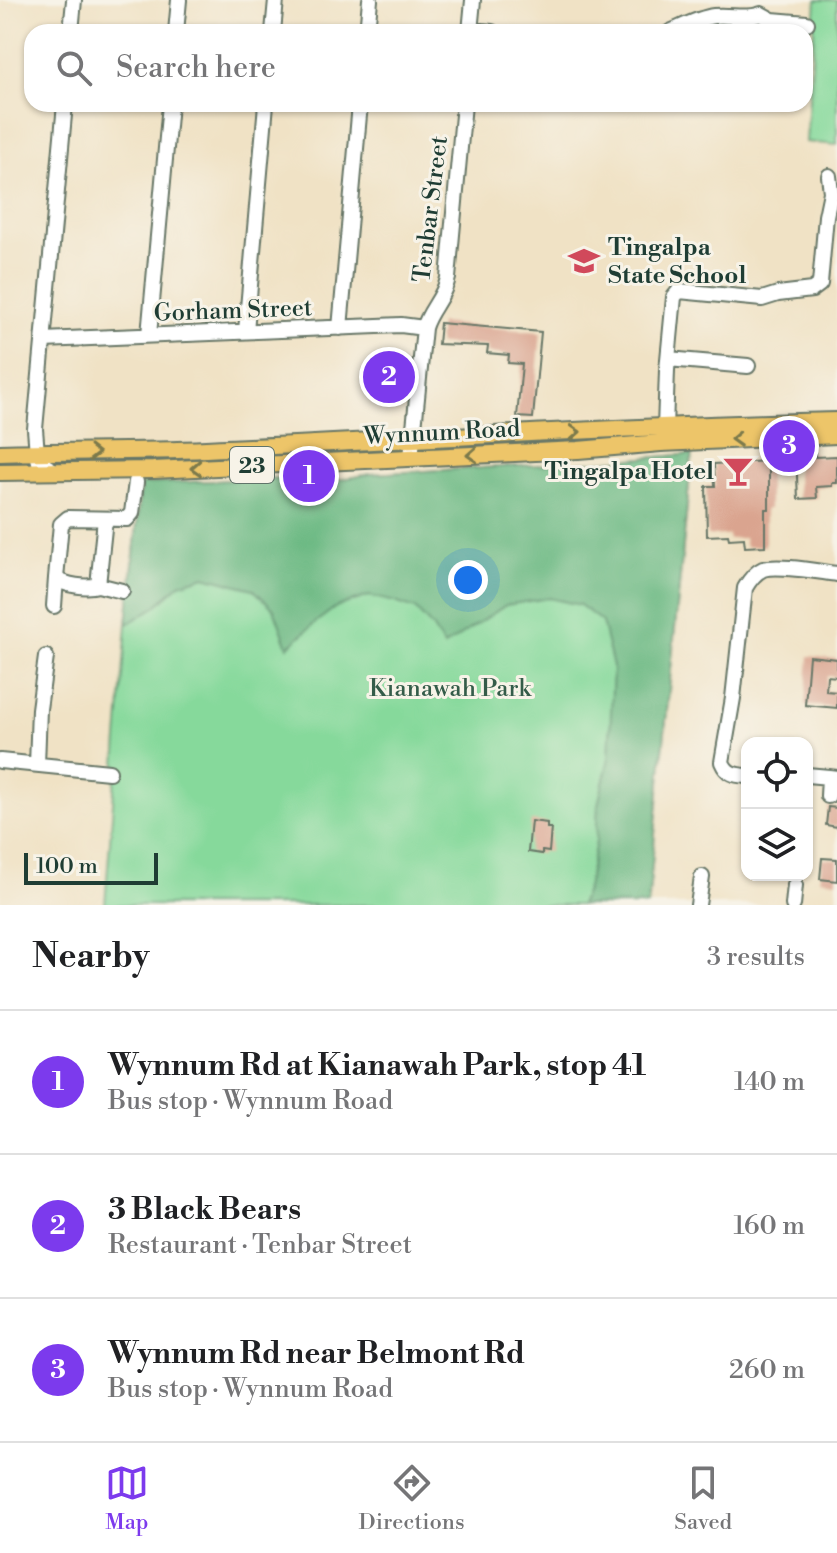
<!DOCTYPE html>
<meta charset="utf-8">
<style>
body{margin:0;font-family:"Libre Bodoni",serif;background:#f6f6f6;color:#202124}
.controls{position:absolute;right:24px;bottom:24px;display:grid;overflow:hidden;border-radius:16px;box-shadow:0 2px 6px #0004}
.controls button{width:72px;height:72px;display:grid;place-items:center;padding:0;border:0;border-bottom:2px solid #e0e0e0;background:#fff;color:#202124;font:40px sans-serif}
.scale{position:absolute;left:24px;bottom:20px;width:134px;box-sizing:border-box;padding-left:8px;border:4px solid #1f3d34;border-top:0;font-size:22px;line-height:28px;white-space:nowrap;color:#1f3d34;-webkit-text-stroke:6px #f7f3e8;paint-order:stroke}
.you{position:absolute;left:468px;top:580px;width:28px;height:28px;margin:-20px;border:6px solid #fff;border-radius:50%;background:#1a73e8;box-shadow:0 0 0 12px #1a73e833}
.badge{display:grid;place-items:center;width:52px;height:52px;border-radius:50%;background:#7c3aed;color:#fff;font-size:26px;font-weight:700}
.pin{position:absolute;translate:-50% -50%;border:4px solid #fff;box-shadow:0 2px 8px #0006}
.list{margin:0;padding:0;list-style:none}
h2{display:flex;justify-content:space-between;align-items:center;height:104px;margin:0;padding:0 32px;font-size:34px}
h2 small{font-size:26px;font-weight:400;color:#757577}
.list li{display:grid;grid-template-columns:52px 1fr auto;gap:24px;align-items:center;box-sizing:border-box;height:144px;padding:0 32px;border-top:2px solid #e0e0e0}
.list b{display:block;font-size:30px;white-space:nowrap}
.list p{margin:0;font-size:26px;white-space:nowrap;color:#757577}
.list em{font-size:26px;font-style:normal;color:#757577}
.icon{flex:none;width:44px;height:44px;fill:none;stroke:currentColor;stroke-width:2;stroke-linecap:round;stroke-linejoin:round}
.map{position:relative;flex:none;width:837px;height:905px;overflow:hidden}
.search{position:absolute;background:#fff;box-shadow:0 2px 6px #0004;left:24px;right:24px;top:24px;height:88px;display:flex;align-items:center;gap:20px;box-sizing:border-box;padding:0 28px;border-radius:24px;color:#757577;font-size:30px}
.sheet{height:536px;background:#fff}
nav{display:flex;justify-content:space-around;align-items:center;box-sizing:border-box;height:112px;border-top:2px solid #e0e0e0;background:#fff;font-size:22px;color:#757577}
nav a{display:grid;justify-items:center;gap:4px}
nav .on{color:#7c3aed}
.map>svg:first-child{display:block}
.green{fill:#86d99b;stroke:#528b68;stroke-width:2}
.forest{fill:#6cb983;stroke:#467b5c;stroke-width:2}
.building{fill:#daa48f}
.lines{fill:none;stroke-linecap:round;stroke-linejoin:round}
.minor-casing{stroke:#687767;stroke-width:18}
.major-casing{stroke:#687767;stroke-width:20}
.minor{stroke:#fff;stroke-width:14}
.major{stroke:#edc569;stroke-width:16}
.oneway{stroke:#7c7a4c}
.labels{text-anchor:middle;stroke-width:6;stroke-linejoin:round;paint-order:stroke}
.shield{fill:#f7f3e8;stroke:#60746a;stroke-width:2}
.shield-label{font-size:22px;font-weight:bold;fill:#1f3d34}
.street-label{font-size:24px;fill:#1f3d34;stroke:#f7f3e8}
.poi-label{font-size:24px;font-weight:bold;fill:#1f3d34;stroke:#f7f3e8;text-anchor:start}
.park-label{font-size:24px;fill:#345c49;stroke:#f7f3e8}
</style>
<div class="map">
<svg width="837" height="905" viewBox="0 0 837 905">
<rect width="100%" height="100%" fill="#f7f3e8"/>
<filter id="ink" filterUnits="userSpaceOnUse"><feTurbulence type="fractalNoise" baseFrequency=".0125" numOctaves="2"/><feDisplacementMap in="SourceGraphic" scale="16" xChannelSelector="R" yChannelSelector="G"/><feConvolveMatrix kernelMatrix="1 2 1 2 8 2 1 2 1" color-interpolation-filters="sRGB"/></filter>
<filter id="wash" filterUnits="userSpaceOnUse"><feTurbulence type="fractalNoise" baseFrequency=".006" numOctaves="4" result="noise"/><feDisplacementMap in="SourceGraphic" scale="32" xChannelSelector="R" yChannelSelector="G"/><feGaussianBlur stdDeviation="1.8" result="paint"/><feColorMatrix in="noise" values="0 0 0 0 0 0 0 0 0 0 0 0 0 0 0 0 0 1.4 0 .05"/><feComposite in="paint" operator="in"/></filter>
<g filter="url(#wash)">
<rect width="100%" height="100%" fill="#f0e2c5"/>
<!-- green -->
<path class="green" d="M816 0H837V145L806 142Z
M692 454 648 905H105L127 624 141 484 283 478 310 481 343 479 370 474 594 462Z"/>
<!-- forest -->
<path class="forest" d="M692 454 648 905H580L587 888 596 841 598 805 609 758 613 667 602 622 580 605 549 598 506 605 444 646 432 627 415 609 395 602 369 596 336 607 316 622 288 647 274 609 253 589 205 576 180 584 155 607 127 624 141 484 283 478 310 481 343 479 370 474 594 462Z"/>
<g id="blocks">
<!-- building -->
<path class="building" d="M440 323 541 332 533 418 517 417 522 364 508 363 509 355 487 353 488 346 438 344Z
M815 453V457L837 456V483H832V486L816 487 817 498 798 499 796 454Z
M769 461V509H765V546L745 547 744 538 729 539 728 535 707 536 706 486H715L714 464Z
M809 656 837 659V677L827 676 826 691 837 692V708L805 705Z
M828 807 837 808V827L826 825Z
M531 821 547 823V828H551L549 852 542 851V854L528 852Z
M822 858 837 859V881L820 879Z"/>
</g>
</g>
<g filter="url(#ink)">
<use href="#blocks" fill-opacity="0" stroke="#687767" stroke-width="2"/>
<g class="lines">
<defs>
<path id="minor" d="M471 30 492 32
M71 32 74 0
M176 32 179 0
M273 32 276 0
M367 32 370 0
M470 32 473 0
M670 32C684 26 699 18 714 16 730 14 746 20 761 14L772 20 807 23
M340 328 360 104
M246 331 266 104
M149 335 170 104
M43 340 401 325 424 328
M668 359 748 366
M665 428 667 370 674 297 679 291 762 299 778 294 812 290 820 284 826 216 831 192 829 176
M411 458 424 328C429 310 444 298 448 278L464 104
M55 471 39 462 37 453 35 429 65 104
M105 519 98 585C87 588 65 586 56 578L61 524 68 518 127 519 132 513 136 482
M98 585 122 591
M54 606 56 578
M0 761 109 772
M37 765 39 709 46 657
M807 775 829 777
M747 776C734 775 727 774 722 762L733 698 745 588C749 581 754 573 763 569 778 564 820 572 837 574
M828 796 829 777 837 778
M698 905 702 877
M793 905 795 885"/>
<path id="major" d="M0 453C69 451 138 452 206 449 417 440 627 426 837 421
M0 472 153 470 578 450 661 443 837 435"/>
</defs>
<!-- minor casing -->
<use href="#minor" class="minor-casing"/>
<!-- major casing -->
<use href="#major" class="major-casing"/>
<!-- minor -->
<use href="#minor" class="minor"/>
<!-- major -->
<use href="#major" class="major"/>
</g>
<!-- one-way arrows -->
<defs><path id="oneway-chevron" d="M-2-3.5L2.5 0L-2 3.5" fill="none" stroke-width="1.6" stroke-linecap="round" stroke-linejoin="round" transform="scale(2)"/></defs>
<g class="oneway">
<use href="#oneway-chevron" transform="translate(575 432) rotate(-3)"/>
<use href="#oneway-chevron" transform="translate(736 439) rotate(178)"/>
<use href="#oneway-chevron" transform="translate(94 453) rotate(1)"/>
<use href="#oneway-chevron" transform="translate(472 455) rotate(177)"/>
<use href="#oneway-chevron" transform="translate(196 468) rotate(177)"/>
</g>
</g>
<!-- icons -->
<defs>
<symbol id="school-bare" viewBox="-9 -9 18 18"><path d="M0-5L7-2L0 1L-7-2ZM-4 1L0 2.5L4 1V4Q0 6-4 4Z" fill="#d1495b" stroke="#f7f3e8" stroke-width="2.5" paint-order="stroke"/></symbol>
<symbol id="bar-bare" viewBox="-9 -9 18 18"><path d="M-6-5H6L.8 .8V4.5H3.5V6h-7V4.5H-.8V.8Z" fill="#d1495b" stroke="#f7f3e8" stroke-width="2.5" paint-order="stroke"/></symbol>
</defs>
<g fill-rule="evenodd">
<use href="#school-bare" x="562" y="239" width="44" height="44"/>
<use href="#bar-bare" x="716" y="449" width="44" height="44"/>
</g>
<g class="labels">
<!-- shield labels -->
<rect class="shield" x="230" y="447" width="44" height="36" rx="6"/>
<g class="shield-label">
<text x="252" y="473">23</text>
</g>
<!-- street labels -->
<g class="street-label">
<text transform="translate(430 209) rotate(-83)" y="8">Tenbar Street</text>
<text transform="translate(233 310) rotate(-2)" y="8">Gorham Street</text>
<text transform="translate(442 432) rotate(-3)" y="8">Wynnum Road</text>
</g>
<!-- poi labels -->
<g class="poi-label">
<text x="608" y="255">Tingalpa<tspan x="608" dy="28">State School</tspan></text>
<text x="714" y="479" text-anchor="end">Tingalpa Hotel</text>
</g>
<!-- park labels -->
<g class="park-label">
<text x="450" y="696">Kianawah Park</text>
</g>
</g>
</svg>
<div class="controls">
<button><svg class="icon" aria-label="locate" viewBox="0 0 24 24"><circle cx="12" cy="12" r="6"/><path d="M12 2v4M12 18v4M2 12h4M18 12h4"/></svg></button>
<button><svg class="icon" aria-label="layers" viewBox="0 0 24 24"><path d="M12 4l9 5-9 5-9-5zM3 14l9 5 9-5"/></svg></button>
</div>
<div class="scale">100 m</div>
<div class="you"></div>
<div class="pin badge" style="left:309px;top:476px">1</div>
<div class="pin badge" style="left:389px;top:377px">2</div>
<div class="pin badge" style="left:789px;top:446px">3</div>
<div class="search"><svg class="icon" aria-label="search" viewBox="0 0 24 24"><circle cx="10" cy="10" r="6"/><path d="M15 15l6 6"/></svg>Search here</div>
</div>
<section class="sheet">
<h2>Nearby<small>3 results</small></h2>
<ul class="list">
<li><span class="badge">1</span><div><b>Wynnum Rd at Kianawah Park, stop 41</b><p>Bus stop · Wynnum Road</p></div><em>140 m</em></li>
<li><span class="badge">2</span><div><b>3 Black Bears</b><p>Restaurant · Tenbar Street</p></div><em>160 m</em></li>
<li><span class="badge">3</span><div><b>Wynnum Rd near Belmont Rd</b><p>Bus stop · Wynnum Road</p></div><em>260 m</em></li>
</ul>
</section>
<nav>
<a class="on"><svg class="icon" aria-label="map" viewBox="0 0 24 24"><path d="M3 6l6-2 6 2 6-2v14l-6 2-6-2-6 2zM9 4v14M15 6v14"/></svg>Map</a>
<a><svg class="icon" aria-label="directions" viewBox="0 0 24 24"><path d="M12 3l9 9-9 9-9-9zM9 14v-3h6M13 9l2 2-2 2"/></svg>Directions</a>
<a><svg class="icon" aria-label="saved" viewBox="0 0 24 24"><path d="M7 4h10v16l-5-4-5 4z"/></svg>Saved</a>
</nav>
